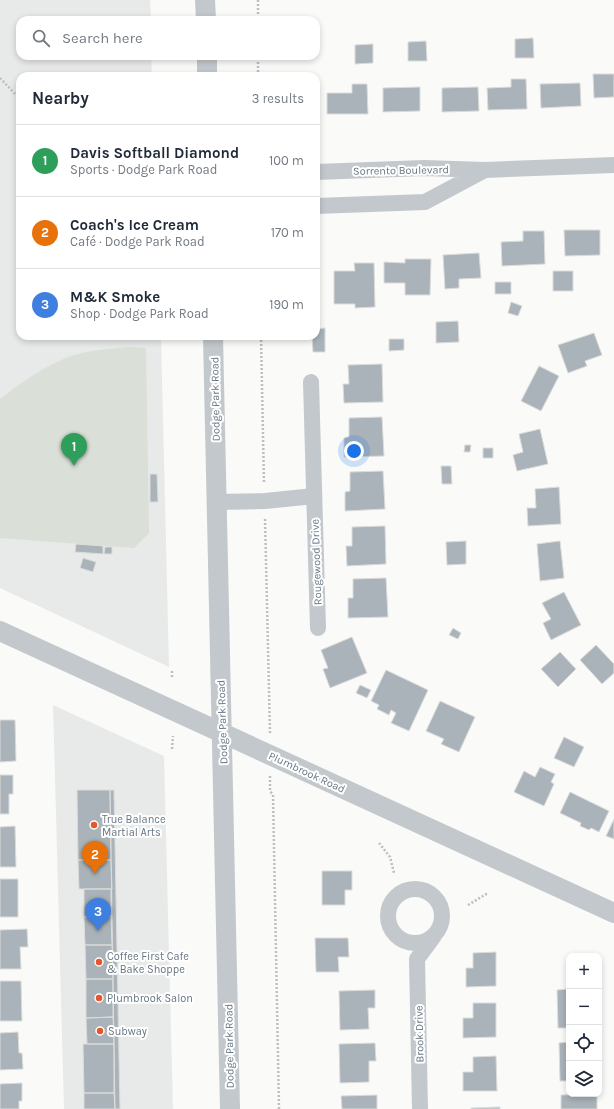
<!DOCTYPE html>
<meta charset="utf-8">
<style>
body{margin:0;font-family:Karla,sans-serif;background:#f6f6f7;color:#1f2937}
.controls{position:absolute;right:12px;bottom:12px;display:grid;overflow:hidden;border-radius:8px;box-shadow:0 2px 6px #0003}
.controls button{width:36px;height:36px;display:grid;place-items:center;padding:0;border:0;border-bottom:1px solid #e0e1e3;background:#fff;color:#1f2937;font:20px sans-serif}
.you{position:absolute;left:354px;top:451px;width:14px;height:14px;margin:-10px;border:3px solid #fff;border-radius:50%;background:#1a73e8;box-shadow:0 0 0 6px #1a73e833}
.badge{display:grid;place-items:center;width:26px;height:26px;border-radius:50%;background:#d93025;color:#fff;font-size:13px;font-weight:700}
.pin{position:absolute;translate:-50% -33px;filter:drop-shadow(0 1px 2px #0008)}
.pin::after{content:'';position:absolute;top:21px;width:14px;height:12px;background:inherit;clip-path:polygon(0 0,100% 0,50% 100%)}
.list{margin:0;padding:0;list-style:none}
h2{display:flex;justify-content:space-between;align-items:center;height:52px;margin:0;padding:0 16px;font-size:17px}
h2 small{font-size:13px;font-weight:400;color:#747a83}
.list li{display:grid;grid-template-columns:26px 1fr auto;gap:12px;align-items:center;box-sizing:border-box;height:72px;padding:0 16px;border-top:1px solid #e0e1e3}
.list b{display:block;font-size:15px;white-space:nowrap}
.list p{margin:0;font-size:13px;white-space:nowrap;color:#747a83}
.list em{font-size:13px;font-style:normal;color:#747a83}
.icon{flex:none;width:22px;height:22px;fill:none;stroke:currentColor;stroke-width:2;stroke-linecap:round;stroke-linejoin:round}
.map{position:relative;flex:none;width:614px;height:1109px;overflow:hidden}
.search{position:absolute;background:#fff;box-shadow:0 2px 6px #0003;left:16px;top:16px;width:304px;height:44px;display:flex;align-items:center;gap:10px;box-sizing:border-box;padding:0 14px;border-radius:12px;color:#747a83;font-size:15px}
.panel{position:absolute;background:#fff;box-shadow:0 2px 6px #0003;left:16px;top:72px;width:304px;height:268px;border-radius:12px}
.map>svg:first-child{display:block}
.built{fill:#e8e9e9}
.green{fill:#dadfd7}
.building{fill:#aab3b9;stroke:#dcdcda}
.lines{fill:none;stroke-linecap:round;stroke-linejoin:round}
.path{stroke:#bbbfc2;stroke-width:2.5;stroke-dasharray:2 2;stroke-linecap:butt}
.minor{stroke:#c3c8cc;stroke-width:16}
.tertiary{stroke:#c3c8cc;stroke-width:20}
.poi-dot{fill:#e4572e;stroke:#fff;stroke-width:1.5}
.labels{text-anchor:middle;stroke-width:4;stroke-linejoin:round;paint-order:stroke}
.street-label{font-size:11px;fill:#657683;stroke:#fff}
.poi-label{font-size:11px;fill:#657683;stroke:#fff;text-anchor:start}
</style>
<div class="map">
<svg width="614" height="1109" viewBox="0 0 614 1109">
<rect width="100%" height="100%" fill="#fafaf8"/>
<!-- built -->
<path class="built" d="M0 0H150L151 20H20V56H151L152 76H20V336H161L169 667 0 588Z
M53 705 164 756 173 1109H64Z"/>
<!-- green -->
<path class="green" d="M129 347 146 348 149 533 134 548 0 538V399C21 383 41 368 66 358 85 350 109 349 129 347Z"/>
<!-- building -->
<path class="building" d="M533 38 534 58H515V39Z
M426 41 427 61H408V42Z
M373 44V63L355 64V45Z
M593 74H614V97L594 98Z
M511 79H526L527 109 488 110 487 88 511 87Z
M580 83 581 106 541 108 540 84Z
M352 84H367L368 114H327V93H352Z
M420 87V111L383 112V88Z
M478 87 479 111 442 112V88Z
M564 230H600V255L565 256Z
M523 231H544L545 264 502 266 501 242 523 241Z
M479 253 481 278 459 279V288L445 289 443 255Z
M405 259H431L430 295H405V283H384V262L405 263Z
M354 263H374L375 307 355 308V304H334V271H355Z
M553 271H573V291H553Z
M316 273H317L319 308H316Z
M495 282H511V294H495Z
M511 302 522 306 518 316 508 313Z
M458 321 459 342 436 343V322Z
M325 328V352H313L312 336H316V329Z
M594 333 602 355 585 361 587 366 568 373 558 345Z
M389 339H404V350L389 351Z
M382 364 383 402 344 403 343 384H349L348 365Z
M539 366 559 376 541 411 521 401Z
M382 417 384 456 344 457V438L349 437V418Z
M540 429 548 464 517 471 513 455 523 452 519 434Z
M465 445H471L470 452H464Z
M483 448H493V458H483Z
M441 466H451L452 484H442Z
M383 471 385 509 345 511V492L350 491V472Z
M150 474H157L158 502H150Z
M559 487 561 524 528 526 527 508H536L535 489Z
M385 526 386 564 347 566 346 546H352V527Z
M466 541V564L447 565 446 542Z
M560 541 564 578 540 581 537 544Z
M76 544 103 546V554L75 552Z
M105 547H112V554H104Z
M83 558 96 562 93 572 80 568Z
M386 578 388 617 348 618V598H353V579Z
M564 592 581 625 551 640 543 623 551 619 542 603Z
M453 628 461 633 458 639 449 635Z
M352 637 367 673 330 688 323 669 328 668 321 650Z
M596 645 614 664V673L602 684 580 660Z
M560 652 576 669 558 687 541 669Z
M386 670 428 690 409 731 391 723 396 713 391 710 389 715 377 709 379 705 371 701Z
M360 685 371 690 367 698 356 693Z
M440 701 475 717 459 752 441 744 444 739 426 731Z
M0 720H15L16 761 0 762Z
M564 737 584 747 574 767 554 758Z
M540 767 555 774 551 782 554 784 544 806 514 792 524 771 535 777Z
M0 775H13V794H9V814H0Z
M77 790H110L111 860H78Z
M110 790H114L120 1109H115Z
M570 792 609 811 599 832 591 828 589 830 580 826 581 823 560 813Z
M614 819V839L606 836Z
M15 826 16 867H0V827Z
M78 860H111L112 889H79Z
M322 871H352V890H345V905H322Z
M0 879H18V917H0Z
M84 889H111V916L84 917Z
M111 916 112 945H85L84 917Z
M27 929 28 947H20L21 969H0V930Z
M315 938H348L349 957H338L339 972H316Z
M85 945H112L113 979H86Z
M496 952V986L466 987V968H473V953Z
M86 979H113V1017L86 1018Z
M0 981H21L22 1021H0Z
M569 989V1028H558L557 990Z
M375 990V1008H368L369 1029 340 1030 339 991Z
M473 1003H496V1037L463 1038V1018H473Z
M113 1017 114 1044H87L86 1018Z
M18 1032 19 1053H22L23 1069 0 1070V1033Z
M569 1042V1081H560L559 1043Z
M375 1043 376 1061H369V1082L340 1083 339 1044Z
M83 1044H114V1093H84Z
M496 1056 497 1091H463V1072H473V1057Z
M22 1083V1101H19V1109H0V1084Z
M84 1093H114L115 1109H84Z
M597 1094V1109H561V1095Z
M377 1095V1109H342L341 1096Z
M500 1107V1109H471V1108Z"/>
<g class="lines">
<!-- path -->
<path class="path" d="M258 0V20
M258 76V56
M0 78 18 97 20 246
M261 336 264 484
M265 519 270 733
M172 671V678
M172 749 173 736
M270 776V791L273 795 279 1109
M379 843 390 857 394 873
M468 905 488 893"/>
<!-- minor -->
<path class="minor" d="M485 170 614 165
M316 172 424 168 485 170 425 202 316 206
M311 382 318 628
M217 502 265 501 314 496
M388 916a27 27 0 1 1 54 0a27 27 0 1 1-54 0Z
M420 1109 417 959 434 936"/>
<!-- tertiary -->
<path class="tertiary" d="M205 0 206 20
M207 56V76
M213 336 230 1109
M0 631 614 913"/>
</g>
<!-- markers -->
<g class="poi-dot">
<circle cx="94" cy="825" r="4"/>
<circle cx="99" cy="962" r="4"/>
<circle cx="99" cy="998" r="4"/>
<circle cx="100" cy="1031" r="4"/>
</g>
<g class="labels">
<!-- street labels -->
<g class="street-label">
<text transform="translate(401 170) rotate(-1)" y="4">Sorrento Boulevard</text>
<text transform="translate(215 399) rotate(-91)" y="4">Dodge Park Road</text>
<text transform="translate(316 562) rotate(-92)" y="4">Rougewood Drive</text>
<text transform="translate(222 722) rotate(-92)" y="4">Dodge Park Road</text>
<text transform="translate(307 772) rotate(25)" y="4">Plumbrook Road</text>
<text transform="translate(419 1034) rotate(-91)" y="4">Brook Drive</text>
<text transform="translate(229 1046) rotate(-91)" y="4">Dodge Park Road</text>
</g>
<!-- poi labels -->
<g class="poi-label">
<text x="102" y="823">True Balance<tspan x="102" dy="13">Martial Arts</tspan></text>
<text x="107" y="960">Coffee First Cafe<tspan x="107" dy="13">&amp; Bake Shoppe</tspan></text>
<text x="107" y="1002">Plumbrook Salon</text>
<text x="108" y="1035">Subway</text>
</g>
</g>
</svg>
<div class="controls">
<button>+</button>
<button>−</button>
<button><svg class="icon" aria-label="locate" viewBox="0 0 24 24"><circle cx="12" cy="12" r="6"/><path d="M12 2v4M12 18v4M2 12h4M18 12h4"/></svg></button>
<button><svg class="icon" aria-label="layers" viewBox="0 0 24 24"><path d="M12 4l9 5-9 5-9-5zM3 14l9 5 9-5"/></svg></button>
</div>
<div class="you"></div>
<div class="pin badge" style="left:74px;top:466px;background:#2e9e5b">1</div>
<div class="pin badge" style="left:95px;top:874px;background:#e8710a">2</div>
<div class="pin badge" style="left:98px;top:931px;background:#3f7fe0">3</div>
<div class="search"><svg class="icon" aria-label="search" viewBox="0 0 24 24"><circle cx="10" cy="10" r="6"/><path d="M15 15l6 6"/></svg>Search here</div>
<section class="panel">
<h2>Nearby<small>3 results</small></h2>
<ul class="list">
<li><span class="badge" style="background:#2e9e5b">1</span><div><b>Davis Softball Diamond</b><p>Sports · Dodge Park Road</p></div><em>100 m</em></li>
<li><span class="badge" style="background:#e8710a">2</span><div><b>Coach's Ice Cream</b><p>Café · Dodge Park Road</p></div><em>170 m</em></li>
<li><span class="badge" style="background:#3f7fe0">3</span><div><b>M&amp;K Smoke</b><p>Shop · Dodge Park Road</p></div><em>190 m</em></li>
</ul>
</section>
</div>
